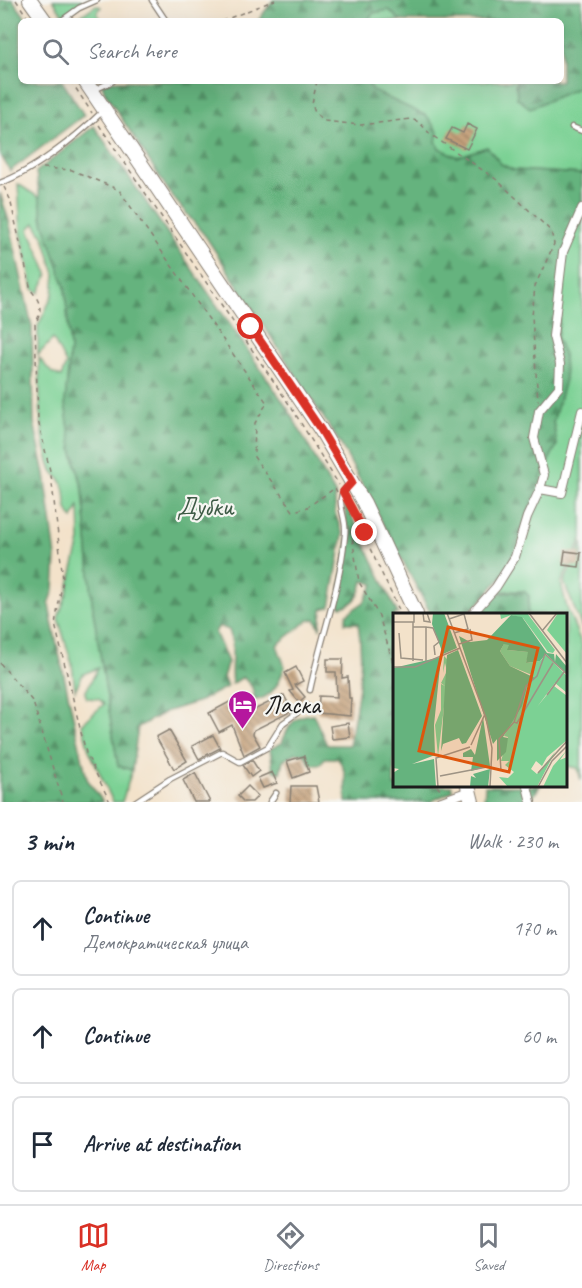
<!DOCTYPE html>
<meta charset="utf-8">
<style>
body{margin:0;font-family:Caveat,sans-serif;background:#f6f6f7;color:#1f2937}
.stop{position:absolute;width:18px;height:18px;margin:-14px;border:4px solid #d93025;border-radius:50%;background:#fff}
.stop.end{background:#d93025;border-color:#fff;box-shadow:0 2px 6px #0008}
.list{margin:0;padding:0;list-style:none}
h2{display:flex;justify-content:space-between;align-items:center;height:78px;margin:0;padding:0 24px;font-size:26px}
h2 small{font-size:20px;font-weight:400;color:#747a83}
.list li{display:grid;grid-template-columns:39px 1fr auto;gap:18px;align-items:center;box-sizing:border-box;height:96px;margin:0 12px 12px;padding:0 12px;border:2px solid #e0e1e3;border-radius:9px}
.list b{display:block;font-size:22px;white-space:nowrap}
.list p{margin:0;font-size:20px;white-space:nowrap;color:#747a83}
.list em{font-size:20px;font-style:normal;color:#747a83}
.icon{flex:none;width:33px;height:33px;fill:none;stroke:currentColor;stroke-width:2;stroke-linecap:round;stroke-linejoin:round}
.map{position:relative;flex:none;width:582px;height:802px;overflow:hidden}
.search{position:absolute;background:#fff;box-shadow:0 6px 24px #0002;left:18px;right:18px;top:18px;height:66px;display:flex;align-items:center;gap:15px;box-sizing:border-box;padding:0 21px;border-radius:9px;color:#747a83;font-size:22px}
.sheet{height:402px;background:#fff}
nav{display:flex;justify-content:space-around;align-items:center;box-sizing:border-box;height:84px;border-top:2px solid #e0e1e3;background:#fff;font-size:16px;color:#747a83}
nav a{display:grid;justify-items:center;gap:3px}
nav .on{color:#d93025}
.map>svg:first-child{display:block}
.green{fill:#7cd194;stroke:#4c7658;stroke-width:1.5}
.forest{fill:url(#forest-firs);stroke:#40684d;stroke-width:1.5}
.building{fill:url(#building-back-hatch)}
.lines{fill:none;stroke-linecap:round;stroke-linejoin:round}
.lane-casing{stroke:#887f73;stroke-width:7}
.street-casing{stroke:#887f73;stroke-width:10}
.primary-casing{stroke:#887f73;stroke-width:16}
.path{stroke:#887f73;stroke-width:1.5;stroke-dasharray:4.5 4.5;stroke-linecap:butt}
.lane{stroke:#fff;stroke-width:4.5}
.street{stroke:#fff;stroke-width:8}
.primary{stroke:#fff;stroke-width:14}
.route{stroke:#d93025;stroke-width:8}
.labels{text-anchor:middle;stroke-width:4.5;stroke-linejoin:round;paint-order:stroke}
.park-label{font-size:26px;fill:#3e5b46;stroke:#f6f6f2}
.poi-label{font-size:26px;fill:#1c1c1c;stroke:#f6f6f2;text-anchor:start}
.inset-road{fill:none;stroke:#9d9384;stroke-width:1.5}
.view{fill:#de560d;fill-opacity:0.15;stroke:#de560d;stroke-width:3}
.inset-edge{fill:none;stroke:#1c1c1c;stroke-width:3}
</style>
<div class="map">
<svg width="582" height="802" viewBox="0 0 582 802">
<defs>
<pattern id="forest-firs" width="22" height="20" patternUnits="userSpaceOnUse" patternTransform="scale(1.5)"><rect width="22" height="20" fill="#65b37e"/><path d="M5 1l3.5 6h-7zM16 11l3.5 6h-7z" fill="#529166"/></pattern>
<pattern id="building-back-hatch" width="6" height="6" patternUnits="userSpaceOnUse" patternTransform="scale(1.5)"><rect width="6" height="6" fill="#c29d76"/><path d="M-1 5l2 2M0 0l6 6M5-1l2 2" fill="none" stroke="#9d7f60"/></pattern>
</defs>
<rect width="100%" height="100%" fill="#f6f6f2"/>
<filter id="ink" filterUnits="userSpaceOnUse"><feTurbulence type="fractalNoise" baseFrequency=".0167" numOctaves="2"/><feDisplacementMap in="SourceGraphic" scale="12" xChannelSelector="R" yChannelSelector="G"/><feConvolveMatrix kernelMatrix="1 2 1 2 8 2 1 2 1" color-interpolation-filters="sRGB"/></filter>
<filter id="wash" filterUnits="userSpaceOnUse"><feTurbulence type="fractalNoise" baseFrequency=".008" numOctaves="4" result="noise"/><feDisplacementMap in="SourceGraphic" scale="24" xChannelSelector="R" yChannelSelector="G"/><feGaussianBlur stdDeviation="1.35" result="paint"/><feColorMatrix in="noise" values="0 0 0 0 0 0 0 0 0 0 0 0 0 0 0 0 0 1.4 0 .05"/><feComposite in="paint" operator="in"/></filter>
<g filter="url(#wash)">
<rect width="100%" height="100%" fill="#f3e2ca"/>
<!-- green -->
<path class="green" d="M53 0H81L83 3 63 15Z
M96 5 101 7 97 13 102 21H73Z
M389 10 401 21H367L373 13Z
M367 81H516L515 86 530 108 582 86V174L513 170 501 164 487 147 458 157 439 148 436 141 394 102 373 91Z
M18 184 40 198 43 221 65 287 70 349 65 403 73 453 83 489 93 610 118 766 132 770 122 802H113L89 750 82 724 104 704 99 699 87 698 85 693 98 668 83 674 75 690 72 664 58 618 67 593 80 541 79 505 73 519C61 505 69 498 63 485 61 479 55 475 52 470 38 434 40 395 39 358L52 373 61 377 66 364 53 339 38 355V326L53 294 55 274 44 237 35 223 29 229 48 274 39 293 33 289 21 232Z
M582 219V538L561 583 567 608 582 645 581 780 578 768 566 766V614H528L529 596 524 591H498L544 470 557 445 553 422 565 379 564 355 557 339 567 249Z
M582 543V628L564 582Z"/>
<!-- forest -->
<path class="forest" d="M0 0H13L28 21H21V81H62L84 115 10 171 0 154Z
M273 0H582V86L530 108 517 98 516 81H561V21H401L389 10 373 13 367 21H258Z
M101 81H367L373 91 427 116 438 132 436 141 439 148 457 157 487 147 501 164 513 170 582 174V219L567 249 557 339 564 355 565 379 553 422 557 445 544 470 506 572 477 605 465 614H431L340 443 206 237 172 196 105 93Z
M94 126 288 409 335 494V513L343 535 330 607 322 609 320 628 315 619 309 620 277 645 285 667C279 682 273 698 255 700L252 687 243 677 232 684C229 666 236 647 229 630L219 626 215 632 228 662 223 677 227 687 200 701 165 712 138 727 132 770 118 766 93 610 83 489 73 453 65 403 70 349 65 287 43 221 36 172Z
M0 193 9 221 32 327 34 422 45 474 56 557 54 590 49 604 52 622 87 779 103 802H0Z
M344 500 398 614H394V786H452L453 791 430 802H346C345 788 348 769 337 758H325L320 764 311 765 304 753H296L283 760 280 773 273 770 270 749 282 743C288 726 294 715 313 714L327 745H349C357 704 365 665 358 623H345L347 614 364 602 374 584 363 581C360 596 355 604 341 607L338 604 348 537Z
M524 591 529 596 528 614H476L492 594Z
M485 786H540L529 802H484Z"/>
<g id="blocks">
<!-- building -->
<path class="building" d="M467 124 477 129 467 149 446 139 452 128 463 133Z
M565 551 581 553 579 567 563 565Z
M327 659H343L342 678 348 677 349 698H351L350 716 318 713 319 696 337 697 336 672H327Z
M296 667 303 681 295 685 305 697 299 702 290 691 293 690 285 673Z
M284 695 292 711 254 730 253 734 260 746 244 755 232 725 219 732 209 713 237 698 246 714Z
M348 723 350 737 332 739 330 726Z
M169 730 187 761 174 769 156 737Z
M213 735 220 748 199 759 192 746Z
M304 756 309 772 293 778 287 761Z
M252 760 259 771 251 777 243 765Z
M272 772 277 783 263 788 258 778Z
M195 773 210 802H194L183 780Z
M248 786 258 796 252 802H244L238 796Z
M291 786H316L319 802H290Z"/>
</g>
</g>
<g filter="url(#ink)">
<use href="#blocks" fill-opacity="0" stroke="#887f73" stroke-width="1.5"/>
<g class="lines">
<defs>
<path id="lane" d="M152 0 166 21
M61 21 79 8 97 0
M94 90 113 81
M572 127 582 131
M0 183C34 171 76 137 102 112
M310 690C321 638 340 589 345 535 348 515 331 500 350 484
M135 802 170 779 222 752 240 762 268 747 283 723 307 706
M270 802 276 793"/>
<path id="street" d="M540 489 544 475 534 438 539 411 559 387 560 364 553 336 563 252 582 208
M472 614 496 587 515 557 527 517 540 489 562 493 582 411
M527 786 531 802
M439 802 469 791"/>
<path id="primary" d="M30 0 45 21
M85 81 321 430 364 503 416 614
M468 786 472 802"/>
</defs>
<!-- lane casing -->
<use href="#lane" class="lane-casing"/>
<!-- street casing -->
<use href="#street" class="street-casing"/>
<!-- primary casing -->
<use href="#primary" class="primary-casing"/>
<!-- path -->
<path class="path" d="M16 0 30 21
M222 21 275 0
M71 81 92 113
M317 81 312 104 315 113 325 121 361 125 411 119 419 122 430 134 497 180 551 231 554 244 535 286 532 316 538 401
M99 125 291 407 339 485
M43 168 72 170 119 190 267 403 255 423 254 457 293 511 306 508 335 488 337 492
M4 187 10 199 31 290C41 303 43 310 35 324L38 420 51 475 63 579 55 624 86 753 110 802
M347 500 401 614
M351 530 359 582 379 616 394 666
M0 663 33 702 63 802
M437 786 442 792"/>
<!-- lane -->
<use href="#lane" class="lane"/>
<!-- street -->
<use href="#street" class="street"/>
<!-- primary -->
<use href="#primary" class="primary"/>
</g>
</g>
<g class="lines" filter="url(#ink)">
<!-- route -->
<path class="route" d="M251 327 321 430 352 482 343 492 365 533"/>
</g>
<!-- icons -->
<defs>
<symbol id="hotel-pin" viewBox="-11 -11 22 30"><path d="M0 17L-7.5 6A9.5 9.5 0 1 1 7.5 6Z" fill="#b5179e" stroke="#f6f6f2"/><path d="M-6-4.5h1.5V1H6V5H4.5V3h-9V5H-6ZM-4 0a1.8 1.8 0 1 1 3.6 0ZM.5 0V-2.5h3Q6-2.5 6 0Z" fill="#fff"/></symbol>
</defs>
<g fill-rule="evenodd">
<use href="#hotel-pin" x="226" y="688" width="33" height="45"/>
</g>
<g class="labels">
<!-- park labels -->
<g class="park-label">
<text x="205" y="515">Дубки</text>
</g>
<!-- poi labels -->
<g class="poi-label">
<text x="264" y="713">Ласка</text>
</g>
</g>
<!-- overview -->
<g transform="translate(393 613)">
<rect width="174" height="174" fill="#f3e2ca"/>
<path d="M107 0H134L162 37 160 40 155 39 130 5 118 2 108 6ZM165 0H174V41L154 17ZM112 29 117 32 115 37 136 39 133 50 147 48 153 42 174 63V80L162 70 144 94 161 73 174 83V127L154 144 149 153 143 148 138 156 144 161 162 139 144 174H115L106 164 115 165 121 159 112 152 116 148H108L115 124 111 123 139 62 117 53 107 38ZM51 43 54 46 55 61 45 143 42 112 48 97V71L52 73 48 70 54 58 52 50 50 60ZM174 137 167 147 174 144V174H150L160 153Z" fill="#7cd194"/>
<path d="M40 0H51L64 35 50 41 39 11ZM118 2 129 4 154 40 161 41 162 49 163 41 174 54V61L153 41 147 48 133 50 135 39 114 37 116 32 111 31 107 38 117 53 142 65 134 73 129 93 110 124 115 125 113 139 104 148V126L100 131 66 23 77 29 94 27ZM65 37 89 103 73 130 69 131 66 125 50 131 48 138 54 42ZM48 44 41 112 42 142 19 151 41 146 43 174H0V160L6 156 0 155V55ZM90 104 97 153 78 158 80 144H70V140L78 136 82 142ZM97 156 95 174H77L78 163 83 165 80 161Z" fill="#65b37e"/>
<path class="inset-road" d="M30 0 31 8 37 9 34 0M54 0 93 105 99 135 97 174M136 0 174 50M56 6 71 1 75 16 61 20M0 9H21V0M20 9V48M20 14H33V48M33 14 40 15 46 29 41 33 42 42M149 18 164 0M6 20 8 45 30 47M66 31 79 27 77 16M0 54H22L67 35M154 82 171 59M121 109 133 73 144 63 152 41 174 61M78 132 92 101M108 158 106 126 121 109 124 110 160 50M145 160 174 128M47 163 99 153M45 174 43 145 77 134M145 174 159 148 174 133"/>
<path class="view" d="M55 14 145 35 116 159 26 138Z"/>
<rect width="174" height="174" class="inset-edge"/>
</g>
</svg>
<div class="stop" style="left:251px;top:327px"></div>
<div class="stop end" style="left:365px;top:533px"></div>
<div class="search"><svg class="icon" aria-label="search" viewBox="0 0 24 24"><circle cx="10" cy="10" r="6"/><path d="M15 15l6 6"/></svg>Search here</div>
</div>
<section class="sheet">
<h2>3 min<small>Walk · 230 m</small></h2>
<ul class="list">
<li><svg class="icon" aria-label="ahead" viewBox="0 0 24 24"><path d="M12 20V5M6 11l6-6 6 6"/></svg><div><b>Continue</b><p>Демократическая улица</p></div><em>170 m</em></li>
<li><svg class="icon" aria-label="ahead" viewBox="0 0 24 24"><path d="M12 20V5M6 11l6-6 6 6"/></svg><div><b>Continue</b></div><em>60 m</em></li>
<li><svg class="icon" aria-label="arrive" viewBox="0 0 24 24"><path d="M6 21V4h12l-3 4 3 4H6"/></svg><div><b>Arrive at destination</b></div></li>
</ul>
</section>
<nav>
<a class="on"><svg class="icon" aria-label="map" viewBox="0 0 24 24"><path d="M3 6l6-2 6 2 6-2v14l-6 2-6-2-6 2zM9 4v14M15 6v14"/></svg>Map</a>
<a><svg class="icon" aria-label="directions" viewBox="0 0 24 24"><path d="M12 3l9 9-9 9-9-9zM9 14v-3h6M13 9l2 2-2 2"/></svg>Directions</a>
<a><svg class="icon" aria-label="saved" viewBox="0 0 24 24"><path d="M7 4h10v16l-5-4-5 4z"/></svg>Saved</a>
</nav>
